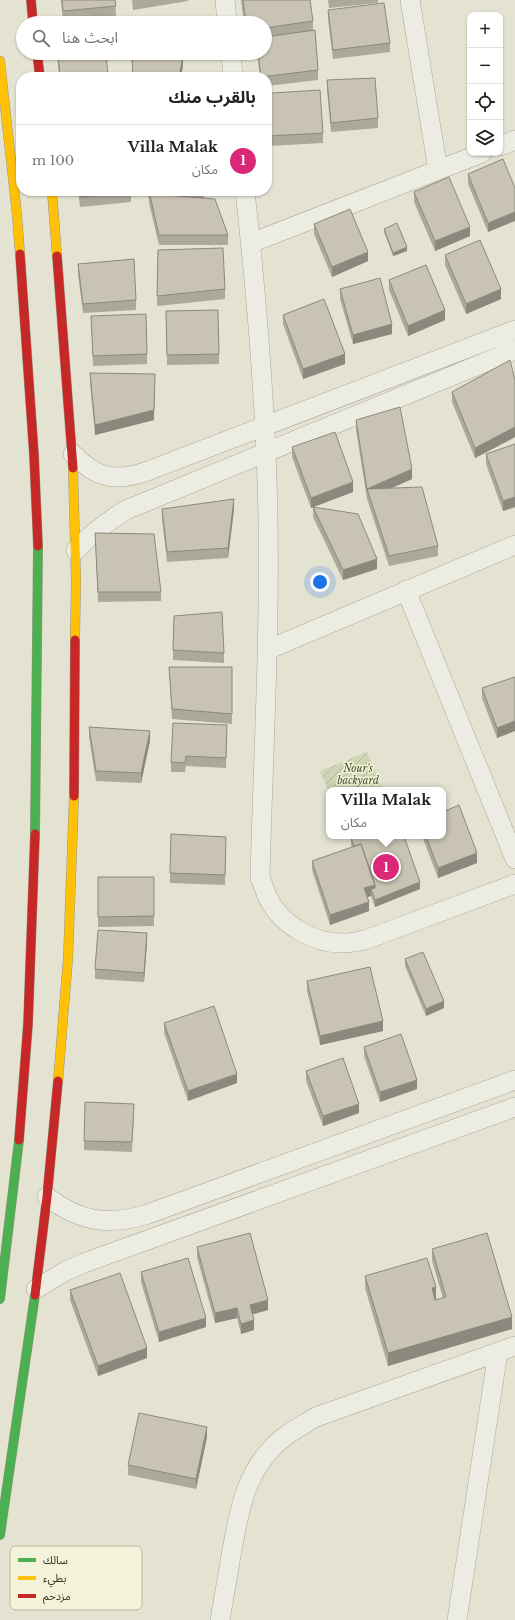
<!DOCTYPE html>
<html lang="ar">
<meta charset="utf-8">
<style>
body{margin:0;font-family:"Libre Baskerville","Noto Sans Arabic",serif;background:#f6f6f6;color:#222;direction:rtl}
.controls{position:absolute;right:12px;top:12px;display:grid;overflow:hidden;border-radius:8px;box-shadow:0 1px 3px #0004}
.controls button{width:36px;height:36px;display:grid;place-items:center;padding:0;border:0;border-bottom:1px solid #e0e0e0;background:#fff;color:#222;font:20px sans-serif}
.you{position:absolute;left:320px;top:582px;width:14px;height:14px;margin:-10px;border:3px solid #fff;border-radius:50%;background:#1a73e8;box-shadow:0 0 0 6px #1a73e833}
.badge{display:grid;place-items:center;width:26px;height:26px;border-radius:50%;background:#db2777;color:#fff;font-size:13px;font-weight:700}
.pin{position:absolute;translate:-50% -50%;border:2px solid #fff;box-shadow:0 1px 4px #0006}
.popup{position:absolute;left:326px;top:787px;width:120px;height:52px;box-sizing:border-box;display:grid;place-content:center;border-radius:8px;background:#fff;filter:drop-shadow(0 1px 3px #0005);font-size:13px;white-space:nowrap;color:#767676}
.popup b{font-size:15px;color:#222}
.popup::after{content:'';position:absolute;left:50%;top:100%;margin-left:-8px;border:8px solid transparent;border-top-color:#fff}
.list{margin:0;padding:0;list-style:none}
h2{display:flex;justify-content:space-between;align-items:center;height:52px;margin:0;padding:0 16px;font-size:17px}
h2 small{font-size:13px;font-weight:400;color:#767676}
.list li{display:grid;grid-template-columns:26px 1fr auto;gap:12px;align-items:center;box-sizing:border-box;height:72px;padding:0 16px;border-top:1px solid #e0e0e0}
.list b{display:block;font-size:15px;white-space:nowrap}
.list p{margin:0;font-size:13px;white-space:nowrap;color:#767676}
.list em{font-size:13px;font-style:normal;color:#767676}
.icon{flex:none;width:22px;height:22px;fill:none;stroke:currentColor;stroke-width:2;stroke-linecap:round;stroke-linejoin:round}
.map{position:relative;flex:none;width:515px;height:1620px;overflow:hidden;direction:ltr}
.search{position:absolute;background:#fff;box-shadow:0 1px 3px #0004;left:16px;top:16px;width:256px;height:44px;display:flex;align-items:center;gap:10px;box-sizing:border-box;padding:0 14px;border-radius:22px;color:#767676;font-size:15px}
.panel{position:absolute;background:#fff;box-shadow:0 1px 3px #0004;left:16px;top:72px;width:256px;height:124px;border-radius:16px;direction:rtl}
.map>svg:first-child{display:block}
.garden{fill:url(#garden-furrows)}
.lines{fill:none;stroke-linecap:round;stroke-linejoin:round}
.street-casing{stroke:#aaa89a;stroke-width:20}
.fast-casing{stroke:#9a978a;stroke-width:10}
.slow-casing{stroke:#9a978a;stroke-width:10}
.jam-casing{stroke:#9a978a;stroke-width:10}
.street{stroke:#edece2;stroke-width:19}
.fast{stroke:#4caf50;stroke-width:9}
.slow{stroke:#ffc107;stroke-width:9}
.jam{stroke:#c62828;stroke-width:9}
.wall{fill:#aca89a}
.shaded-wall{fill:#8c887d}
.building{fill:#c8c3b3;stroke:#8c887d}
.labels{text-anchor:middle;stroke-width:3;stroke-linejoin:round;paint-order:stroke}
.park-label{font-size:10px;font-style:italic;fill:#3f542a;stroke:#f4f2d9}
.key{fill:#f4f2d9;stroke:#bcb9a2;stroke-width:1}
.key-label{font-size:11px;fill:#393322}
</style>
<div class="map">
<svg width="515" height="1620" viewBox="0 0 515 1620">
<defs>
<pattern id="garden-furrows" width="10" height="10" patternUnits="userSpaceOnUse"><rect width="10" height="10" fill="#cdd5b5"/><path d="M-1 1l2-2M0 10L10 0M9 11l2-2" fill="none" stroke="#b1b79b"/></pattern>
</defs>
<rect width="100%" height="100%" fill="#e4e3d2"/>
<!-- garden -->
<path class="garden" d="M367 752 383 790H329V792L320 771Z"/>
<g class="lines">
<defs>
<path id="street" d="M225 0 227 23
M410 0 438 170
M231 53 233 77
M500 146 515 140
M245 191C257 300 266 409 268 518 270 638 263 758 260 878 263 884 265 891 268 898 281 925 314 944 344 943 351 943 358 941 365 940L515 884
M251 243 482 153
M73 454C96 478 114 482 145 472L515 330
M76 550C91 534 106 522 126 510L515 350
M406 590 515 859
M267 650 515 545
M47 1197C79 1221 106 1226 145 1215L515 1080
M36 1289 64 1272 84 1263 515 1107
M220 1620C224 1597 228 1574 232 1550 239 1513 244 1478 271 1449 283 1435 300 1427 316 1417L515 1346
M457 1620 498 1352"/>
<path id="fast" d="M35 834 38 546
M0 1299 19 1140
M0 1535 35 1295"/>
<path id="slow" d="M0 61 17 215 20 254
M52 191 57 256
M73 468 76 580 75 640
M58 1081 68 959 74 796"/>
<path id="jam" d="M31 0 33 23
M37 53 40 77
M20 254 34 455 38 546
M57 256 73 468
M74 796 75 640
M19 1140 28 1024 35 834
M35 1295 47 1197 58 1081"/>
</defs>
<!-- street casing -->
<use href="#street" class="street-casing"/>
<!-- fast casing -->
<use href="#fast" class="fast-casing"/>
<!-- slow casing -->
<use href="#slow" class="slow-casing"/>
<!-- jam casing -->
<use href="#jam" class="jam-casing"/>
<!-- street -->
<use href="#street" class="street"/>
<!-- fast -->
<use href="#fast" class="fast"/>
<!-- slow -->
<use href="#slow" class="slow"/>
<!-- jam -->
<use href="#jam" class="jam"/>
</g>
<!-- wall -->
<path class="wall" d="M61 0H115L116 16 63 21Z
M132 0H188V1L133 10Z
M241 0H310L313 21V30L318 70V80L267 86V77H260L257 53H265V23H244Z
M328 0H378V3L329 8Z
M328 10 390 43V52L333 59 328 19Z
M57 53H106L108 77H59Z
M131 53H182L183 66 181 77H133Z
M327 80 378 118V128L331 132 327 90Z
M267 98 323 133V143L269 146 267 132Z
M503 159 488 232 468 184V174Z
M78 191H131V202L80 207Z
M148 191H204V198L228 235V245H159L149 203Z
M414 192 470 236 435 251 414 202Z
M314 224 368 261 332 277 314 234Z
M384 229 407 251 393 256 384 232Z
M158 250 225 289V299L157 306Z
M445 255 501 299 466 314 445 265Z
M78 264 136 300V310L83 313 78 274Z
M389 280 445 320 408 336 389 290Z
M340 289 392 334 353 344 340 299Z
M166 311 219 354V364L167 365Z
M283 315 345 364 303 379 283 324Z
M91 316 147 354V364L93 366Z
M90 373 154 420 95 435 90 383Z
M515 380V437L475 458 452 402V392Z
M356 420 412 479 391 488 438 546V556L389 566 367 499 356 430Z
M515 444V507L503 511 486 464V454Z
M292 447 353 492 313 507 377 569 343 580 313 517V507L311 508 292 457Z
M162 509H234L228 558 167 562 162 519Z
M95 533 161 592V601L98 602Z
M173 650 224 653V663L173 660Z
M169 667H232V724L172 719Z
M515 677 497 738 482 698V688Z
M89 727 150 741 141 783 96 781 89 737Z
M227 735 226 768 186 766 185 772H171V762Z
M422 836H443L477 863 438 878Z
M351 838 420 889 375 907 371 896 367 897 369 911 330 925 312 870V861L352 847 351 845Z
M226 846 225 885 170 883V873Z
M98 877H154V926L98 927Z
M147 943 144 982 95 979V969Z
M405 959 444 1008 426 1016 405 966Z
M307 981 383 1031 320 1045 307 991Z
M164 1023 237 1083 188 1101 164 1033Z
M364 1047 417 1089 380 1102 364 1056Z
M306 1071 359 1113 323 1126 306 1081Z
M134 1114 132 1152 84 1150V1141Z
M197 1247 268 1310 252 1314 254 1330 241 1334 237 1318 215 1323 197 1257Z
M432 1249 512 1329 388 1366 365 1288V1276L436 1299 435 1300 443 1298 432 1261Z
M141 1272 206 1327 159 1342 141 1282Z
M70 1290 147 1358 98 1376 70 1300Z
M207 1437 196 1489 128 1475V1465Z"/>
<!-- shaded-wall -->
<path class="shaded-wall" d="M183 56V66L181 77H179Z
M515 212V221L488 232V223Z
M470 227V236L435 251V241Z
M407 247V251L393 256V253Z
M368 252V261L332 277V267Z
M501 289V299L466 314V304Z
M445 310V320L408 336V326Z
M392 324V334L353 344V335Z
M345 354V364L303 379V369Z
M155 374 154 420 95 435V425Z
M515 427V437L475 458V448Z
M412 469V479L370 498 367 489Z
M353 482V492L311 508V498Z
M515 497V507L503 511V501Z
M234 499V509L228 558V548Z
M377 559V569L343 580V570Z
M515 721V731L497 738V728Z
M150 731V741L141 783V773Z
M477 853V863L438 878V868Z
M420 882V889L375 907V900Z
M375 885V894L371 889V896L364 898V888Z
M369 902V911L330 925V915Z
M147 933V943L144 982V973Z
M444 1001V1008L426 1016V1009Z
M383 1021V1031L320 1045V1036Z
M237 1074V1083L188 1101V1091Z
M417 1080V1089L380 1102V1092Z
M359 1104V1113L323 1126V1116Z
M436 1287V1299L432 1300V1288Z
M268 1300V1310L250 1315V1305Z
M237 1308V1318L215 1323V1313Z
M512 1317V1329L388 1366V1353Z
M206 1318V1327L159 1342V1332Z
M254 1320V1330L241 1334V1324Z
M147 1348V1358L98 1376V1366Z
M207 1427V1437L196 1489V1479Z"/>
<!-- building -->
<path class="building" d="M62 0H115L116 6 63 11Z
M243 0H310L313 21 265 28V23H246Z
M384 3 390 43 333 50 328 10Z
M315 30 318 70 261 77 258 53H265V37Z
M58 53H106L108 77H60Z
M132 53H182L183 56 179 77H133Z
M375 78 378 118 331 123 327 80Z
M320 90 323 133 269 136 267 122V98L272 93Z
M503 159 515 188V212L488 223 468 174Z
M449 177 470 227 435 241 414 192Z
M79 191H131V193L80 197Z
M149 191H188L153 194 215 199 228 235H159Z
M350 209 368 252 332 267 314 224Z
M397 223 407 247 393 253 384 229Z
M480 240 501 289 466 304 445 255Z
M223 248 225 289 157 296 158 250Z
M134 259 136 300 83 304 78 264Z
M426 265 445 310 408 326 389 280Z
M380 278 392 324 353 335 340 289Z
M324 299 345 354 303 369 283 315Z
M218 310 219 354 167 355 166 311Z
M146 314 147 354 93 356 91 316Z
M510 360 515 380V427L475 448 452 392Z
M90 373 155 374 154 410 95 425Z
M400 407 412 469 367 489 422 487 438 546 389 556 367 489 356 420Z
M335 432 353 482 311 498 292 447Z
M515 444V497L503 501 486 454Z
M234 499 228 548 167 552 162 509Z
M313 507 358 514 377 559 343 570Z
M95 533 154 534 161 592H98Z
M222 612 224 653 173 650 174 616Z
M169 667H232V714L172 709Z
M515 677V721L497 728 482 688Z
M173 723 227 725 226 758 186 756 185 763 171 762Z
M89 727 150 731 141 773 96 771Z
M459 805 477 853 438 868 426 836H443V812Z
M171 834 226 837 225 875 170 873Z
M358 836H404L420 882 375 900 371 889 375 888V885L361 844 354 846 351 838Z
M361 844 375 885 364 888 369 902 330 915 312 861Z
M98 877H154V916L98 917Z
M98 930 147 933 144 973 95 969Z
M423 952 444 1001 426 1009 405 959Z
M370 967 383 1021 320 1036 307 981Z
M214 1006 237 1074 188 1091 164 1023Z
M401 1034 417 1080 380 1092 364 1047Z
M343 1058 359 1104 323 1116 306 1071Z
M85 1102 134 1104 132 1142 84 1141Z
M250 1233 268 1300 250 1305 254 1320 241 1324 237 1308 215 1313 197 1247Z
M487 1233 512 1317 388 1353 365 1276 427 1258 436 1287 432 1288 435 1300 446 1297 432 1249Z
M188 1258 206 1318 159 1332 141 1272Z
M120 1273 147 1348 98 1366 70 1290Z
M139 1413 207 1427 196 1479 128 1465Z"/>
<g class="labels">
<!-- park labels -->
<g class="park-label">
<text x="358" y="772">Nour's<tspan x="358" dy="12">backyard</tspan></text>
</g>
</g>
<!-- legend -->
<rect x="10" y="1546" width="132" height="64" rx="6" class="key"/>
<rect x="18" y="1558" width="18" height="4" fill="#4caf50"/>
<rect x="18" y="1576" width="18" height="4" fill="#ffc107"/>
<rect x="18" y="1594" width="18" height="4" fill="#c62828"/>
<g class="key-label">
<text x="43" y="1564">سالك</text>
<text x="43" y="1582">بطيء</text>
<text x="43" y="1600">مزدحم</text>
</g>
</svg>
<div class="controls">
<button>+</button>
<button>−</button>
<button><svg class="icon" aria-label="locate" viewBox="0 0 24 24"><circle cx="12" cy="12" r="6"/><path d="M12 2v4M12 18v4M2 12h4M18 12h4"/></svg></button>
<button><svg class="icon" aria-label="layers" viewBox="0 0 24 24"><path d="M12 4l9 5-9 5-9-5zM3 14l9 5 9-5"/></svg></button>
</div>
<div class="you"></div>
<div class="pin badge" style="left:386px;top:867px">1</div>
<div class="popup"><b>Villa Malak</b>مكان</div>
<div class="search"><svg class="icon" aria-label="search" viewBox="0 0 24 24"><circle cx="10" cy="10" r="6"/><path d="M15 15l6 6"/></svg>ابحث هنا</div>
<section class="panel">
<h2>بالقرب منك<small></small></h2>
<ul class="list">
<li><span class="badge">1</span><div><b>Villa Malak</b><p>مكان</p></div><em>100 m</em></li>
</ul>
</section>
</div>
